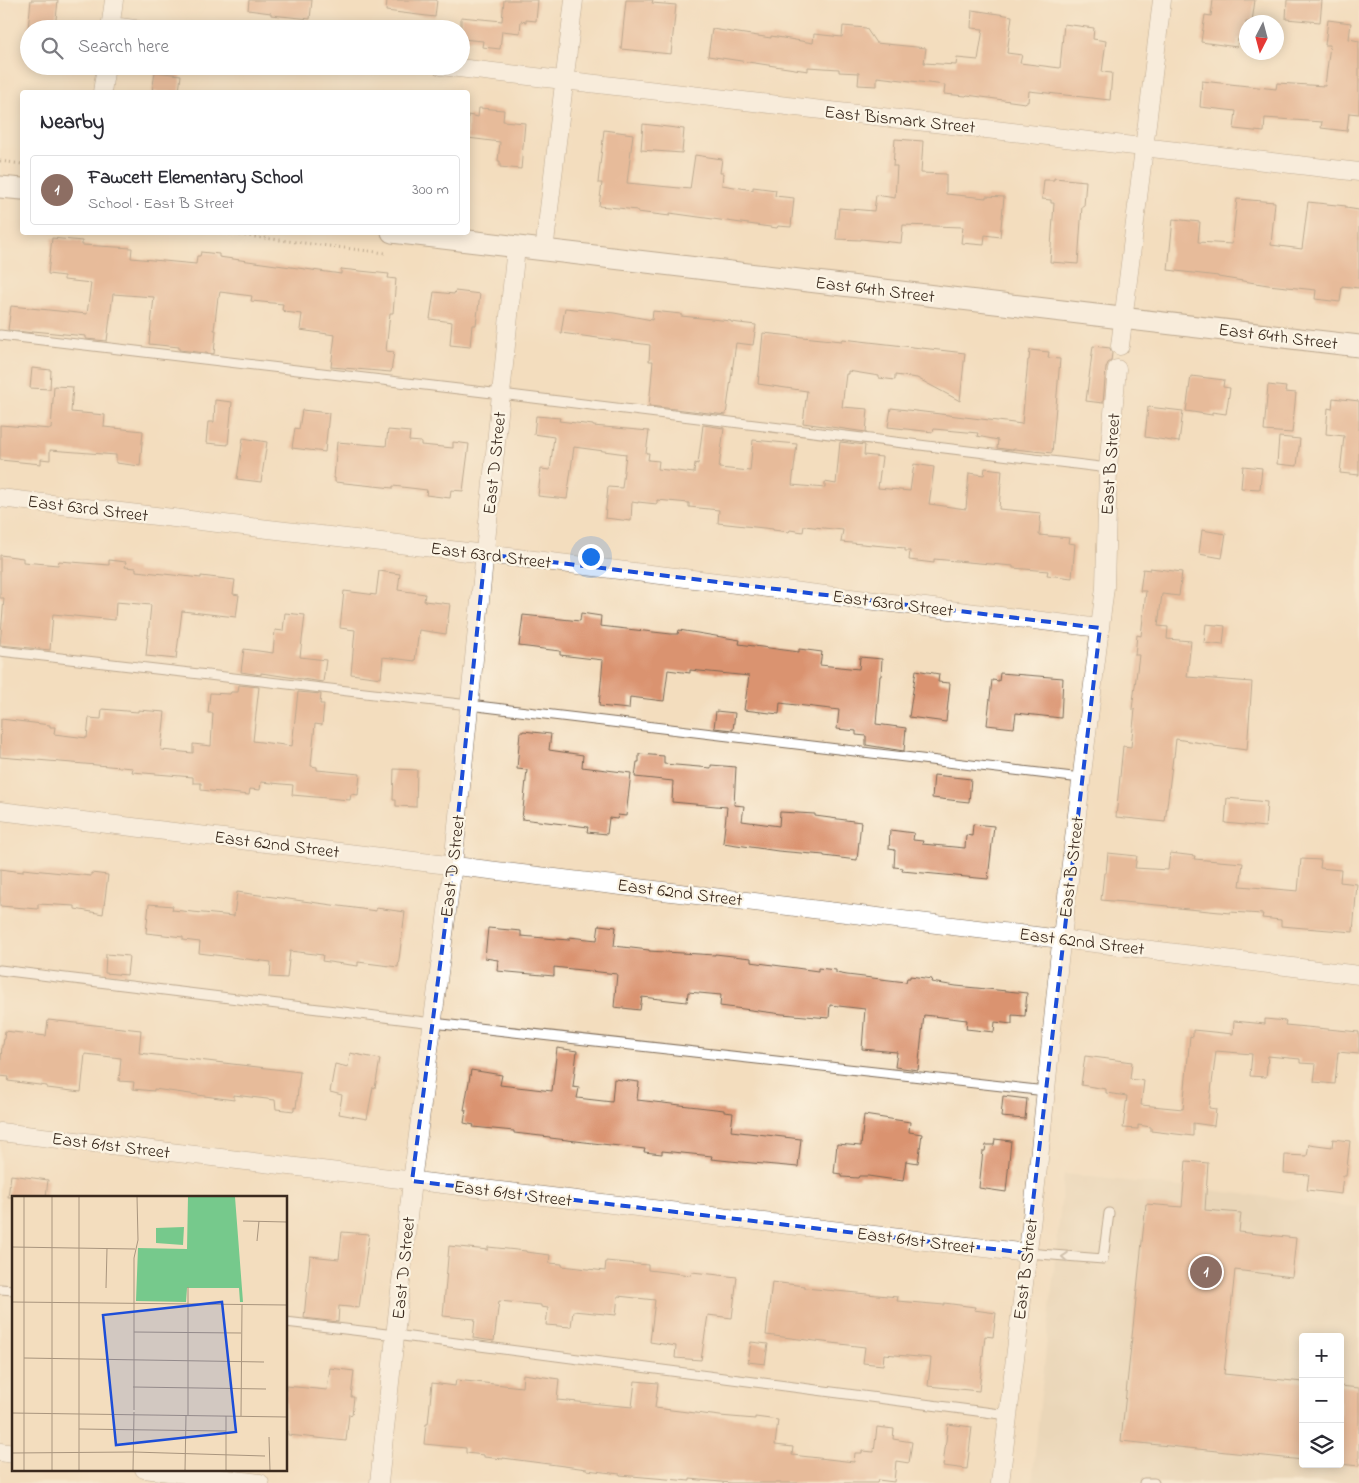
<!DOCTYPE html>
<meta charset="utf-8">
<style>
body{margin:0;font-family:"Indie Flower",sans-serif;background:#f7f7f7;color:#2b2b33}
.controls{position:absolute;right:15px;bottom:15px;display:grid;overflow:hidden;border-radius:5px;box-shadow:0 2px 12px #0003}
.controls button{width:45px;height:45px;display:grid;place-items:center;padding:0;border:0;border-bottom:1px solid #e1e1e2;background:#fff;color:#2b2b33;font:25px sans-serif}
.compass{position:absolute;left:1239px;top:15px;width:45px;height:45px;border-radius:50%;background:#fff;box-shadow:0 2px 12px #0003;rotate:186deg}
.you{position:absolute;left:590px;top:556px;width:18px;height:18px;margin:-12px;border:4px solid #fff;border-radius:50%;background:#1a73e8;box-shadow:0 0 0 8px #1a73e833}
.badge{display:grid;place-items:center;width:32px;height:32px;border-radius:50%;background:#0b8043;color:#fff;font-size:16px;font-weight:700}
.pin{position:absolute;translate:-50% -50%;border:2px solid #fff;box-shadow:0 1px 5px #0006}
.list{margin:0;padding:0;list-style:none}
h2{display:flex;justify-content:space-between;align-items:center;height:65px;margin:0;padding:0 20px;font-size:21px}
h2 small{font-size:16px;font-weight:400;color:#7c7c81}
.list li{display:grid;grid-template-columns:32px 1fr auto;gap:15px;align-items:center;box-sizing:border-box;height:70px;margin:0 10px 10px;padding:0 10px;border:1px solid #e1e1e2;border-radius:5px}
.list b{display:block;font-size:19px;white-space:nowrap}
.list p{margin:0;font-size:16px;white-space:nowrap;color:#7c7c81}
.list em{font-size:16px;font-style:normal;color:#7c7c81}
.icon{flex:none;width:28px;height:28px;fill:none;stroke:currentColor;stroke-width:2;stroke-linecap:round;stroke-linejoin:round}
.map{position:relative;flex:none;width:1359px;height:1483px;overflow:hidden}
.search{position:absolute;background:#fff;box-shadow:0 2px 12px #0003;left:20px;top:20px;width:450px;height:55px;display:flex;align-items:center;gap:12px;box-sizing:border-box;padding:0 18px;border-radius:28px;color:#7c7c81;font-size:19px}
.panel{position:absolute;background:#fff;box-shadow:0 2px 12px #0003;left:20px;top:90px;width:450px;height:145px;border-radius:5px}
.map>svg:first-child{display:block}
.built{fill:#e0ceb1;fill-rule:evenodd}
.building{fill:#da936f}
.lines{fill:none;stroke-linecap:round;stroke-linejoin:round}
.service-casing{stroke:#7b6956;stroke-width:11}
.minor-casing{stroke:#7b6956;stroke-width:19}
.tertiary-casing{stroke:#7b6956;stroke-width:23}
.path{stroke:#7b6956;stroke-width:3;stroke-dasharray:1 4;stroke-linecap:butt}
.service{stroke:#fff;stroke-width:9}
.minor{stroke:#fff;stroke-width:18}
.tertiary{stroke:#fff;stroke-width:21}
.oneway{stroke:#a79f9a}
.marked{fill:none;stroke:#1d4ed8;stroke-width:4;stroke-dasharray:10 6;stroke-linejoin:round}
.labels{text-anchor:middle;stroke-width:4.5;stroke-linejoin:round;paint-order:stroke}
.street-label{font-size:18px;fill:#3b2a1e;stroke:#fcf5e5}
.inset-road{fill:none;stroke:#a9957e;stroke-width:1}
.view{fill:#1d4ed8;fill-opacity:0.15;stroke:#1d4ed8;stroke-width:2.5}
.inset-edge{fill:none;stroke:#3b2a1e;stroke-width:2.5}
</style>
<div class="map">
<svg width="1359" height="1483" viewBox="0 0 1359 1483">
<rect width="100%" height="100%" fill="#fcf5e5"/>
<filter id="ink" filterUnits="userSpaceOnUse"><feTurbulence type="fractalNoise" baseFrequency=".02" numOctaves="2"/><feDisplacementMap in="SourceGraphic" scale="10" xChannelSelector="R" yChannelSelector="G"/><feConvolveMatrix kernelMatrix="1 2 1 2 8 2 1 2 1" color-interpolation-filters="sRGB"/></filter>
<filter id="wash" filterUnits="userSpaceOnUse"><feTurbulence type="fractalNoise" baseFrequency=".0096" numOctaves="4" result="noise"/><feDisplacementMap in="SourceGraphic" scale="20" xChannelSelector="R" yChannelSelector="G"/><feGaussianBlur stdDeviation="1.12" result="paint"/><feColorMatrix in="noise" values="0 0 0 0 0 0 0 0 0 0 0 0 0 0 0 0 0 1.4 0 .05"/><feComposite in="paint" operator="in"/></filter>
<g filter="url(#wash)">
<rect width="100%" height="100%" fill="#f3ddbe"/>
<!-- built -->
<path class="built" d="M1064 1174 1359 1207V1483H1032ZM1303 1337H1340V1464H1303Z"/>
<g id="blocks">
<!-- building -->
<path class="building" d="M31 0H58L55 29H28Z
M249 0H312L310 19 271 15V13L248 10Z
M387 0H437L435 17 386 11Z
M504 0H538L536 21 526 20V22L521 21 520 33 502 31 500 49 482 47 483 41 461 39V17L502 21Z
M626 0H653L652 3 676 5 671 54 621 49Z
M1213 0H1255L1252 22H1246V39H1238L1237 47 1201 42 1205 15 1211 16Z
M1287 0H1322L1320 22 1286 19Z
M972 10 1012 16 1007 53 1022 55 1020 63 1060 68 1064 24 1094 28 1093 39 1106 41 1102 72 1112 73 1110 100 1029 91 1028 102H1026L1025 103 967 95 966 96 944 94 945 85 877 77V86L858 85 859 73 839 72V69L808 67V71L708 56 712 29 771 38V36L813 43 814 34 842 37 843 26 866 28 876 43 926 48 924 63 956 65 957 58 978 60 983 29 971 28Z
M1328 20 1351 23 1349 39 1359 41V114L1349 113 1347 131 1321 128 1322 122 1265 118 1264 132 1234 129 1236 111 1200 107 1202 81 1276 89 1277 83 1325 86 1330 45H1325Z
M155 72 181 75 179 92H152Z
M479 108 504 110 503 121 525 123 521 169 500 167V161H498L500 142 468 138V115L478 117Z
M643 124 684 129 682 153 641 150Z
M604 130 633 134 627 183 690 189 695 155 722 159 720 173H723L722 185 753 190V187L776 190 775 196 794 198 791 227 778 226 777 228 670 213V216L637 212V210L599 206 602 183H598Z
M895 139 923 141 921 173 946 174V194L986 198V196L1004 197 1000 237 985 235 984 245 961 243 963 227 903 225 901 243 861 239V240L836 239 839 208 874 211 876 195 895 198 897 166H893Z
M1054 178 1086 181 1084 206H1082L1078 264 1050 262 1054 203H1051V200L1042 199 1044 180H1054Z
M1237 199 1275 202 1271 245 1302 249 1308 202 1346 206V208L1359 210V288L1342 286 1340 302 1315 299 1316 290 1268 285 1218 277V276L1168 270 1173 219 1200 222 1198 242 1232 244Z
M52 238 82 241V245L132 248 131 258 196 264 197 256H200L201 252 219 254V257L341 274V269L389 274 388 278 396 279 393 313H390L386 351 394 352 391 372 331 367 335 335 300 330 302 314 284 312 285 311 282 310 283 304 251 301 252 296 220 292 219 297H218L214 330H216L214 354 179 350V347L149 344 154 297 113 294 107 341 86 339V336L33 331V333L8 330 11 306 87 314 91 283 64 280V276L48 274Z
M455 291 480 294 476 325H472L470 347 450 345 452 322 430 319 434 292 454 294Z
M565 308 614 313 652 320 653 311 681 314V316L731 321V322L756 325 753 345 736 343 726 415 649 406 653 361H649L650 345 561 333Z
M763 333 842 341 843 339 965 353 960 401 917 378 895 375V380L879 378V376L848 371V374H846L842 407 868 409 866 432 803 423 807 391 758 384Z
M1093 346 1110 348 1112 353 1111 361 1108 363 1106 368 1103 403 1086 401Z
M1030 350 1049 352 1048 358 1060 359 1052 453 1014 449 1012 450 997 448 998 440 977 436 978 433 934 429 933 432 888 427 891 408 1022 424 1028 360H1029Z
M32 368 51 370 50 389 30 388Z
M1191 376 1224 380 1223 387 1230 388 1226 414 1212 412V415L1186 411Z
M1268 385 1286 387 1285 392 1296 393 1292 433 1264 431Z
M54 386 73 387 71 412 105 415 104 427 143 431 140 466 116 463V455L50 450V460L41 459V464L0 460V425L51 429Z
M1333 398 1359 401V475L1340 473 1344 436 1326 434 1328 408 1332 409Z
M215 400 232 402 228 445 206 443 208 422H214Z
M1148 407 1183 411 1179 442 1145 437Z
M302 410 329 413 325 452 292 448 295 428 299 429Z
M536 416 560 418 559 421 593 425V426L649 431 646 453H649L648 460 659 461 658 469 694 473 695 463 698 464 703 425 724 428 719 468 750 471 753 440 797 444 792 485 825 488V482L836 484 840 442 865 445 864 455 882 457 878 488 910 491 914 464 934 467 929 504 966 509 969 473 984 475 985 468 1002 470 999 509 1041 513 1039 535 1069 538 1068 543 1075 544 1072 578 1047 575 1048 571 1013 568V566L934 559V563L909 560 910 551H905V548L841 542 843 530 804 526 803 532 790 530 789 532 773 530V529L718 523 719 510 689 507V503L657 500V504L638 502V503L632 502 631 521 605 518 608 487 622 488 626 454 574 447 567 499 538 496 541 469 550 470 554 437 534 434Z
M388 430 410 432 409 441 421 442V445L453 448V442L469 444 463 491 451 490 450 498 426 495 427 490 393 486V488L335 482V478H334L337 442 386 446Z
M1279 437 1300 439 1297 466 1277 464Z
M243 438 267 442 261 482 237 479Z
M1243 466 1262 468 1260 489 1241 488Z
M1202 530 1226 534 1222 558 1199 554Z
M0 555 23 558V562L58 565 59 561 109 565V560L126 562 125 567 136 568V571L201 578V576L235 580 233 594 239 595 236 617 182 611 176 659 146 656 151 605 116 602 115 620 53 614 50 650 0 645 4 598H0Z
M1150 568 1182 572 1179 596 1162 594 1158 626 1168 627 1167 639 1191 641 1187 677 1252 682 1247 750 1214 746V745L1176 739 1174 757H1173L1165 822 1116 817 1123 746 1131 747 1135 709H1132L1139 655H1135L1137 635 1141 636 1146 591H1140L1143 569 1150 570Z
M379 571 400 574 398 590 425 594 424 601 450 604 446 634 419 630 415 661 383 657 381 678 351 674 355 630 340 628 344 591 376 595Z
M285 613 305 615 300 657 326 660 323 682 261 673V675L241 672 244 649 273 653 275 630 283 631Z
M581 613 601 616 600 626 671 634H678L679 630 740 640 739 644 799 652V649L822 652 820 665 859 669 860 657 882 659 881 676H880L876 724 906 728 904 751 866 745V736L856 735V731L837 729 839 710 780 703 779 714 744 710 749 676 690 670V673L668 670 664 701 630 697 629 709 599 706 603 660 560 655V651L519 646 523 615 580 621Z
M1206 624 1225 626 1223 645 1204 643Z
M916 670 939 674 938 682 950 683 946 722 909 717Z
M1000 673 1063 678 1061 718 1016 713 1014 728 987 725 992 680 999 681Z
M239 685 259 687 253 741 292 746 298 692 321 694 320 704H324L322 725 315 724 311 766 317 767V770L360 774 358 795 351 794 350 800 292 795 293 785 261 782 260 790 250 789 249 795 201 790V783H193V777L132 772 133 768 0 757 1 719 50 725V727H55L54 734 87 738 89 718 101 719 102 709 138 712V710L165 712 161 750 193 753V744L211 746 213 713H208L210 693 230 694 231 692H238Z
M716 711 735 713 733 730 714 728Z
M523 731 551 734 549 750 583 755 582 767 631 773 626 816 618 815 617 819 609 818 607 834 587 832 588 827 522 819 527 770 517 769 520 732H523Z
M639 754 664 756V764L711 768V765L736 767 734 805 744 806 742 821 779 826 780 812 815 814V816L861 822 857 860 824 856V855L778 851 723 843 727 807 672 802 673 781 635 777 637 762H639Z
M394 769 417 770 416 807 396 806V800H393Z
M934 775 971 779 969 802 932 798Z
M1227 798 1267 802 1265 827 1225 823Z
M973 824 994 826 988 879 902 871 903 868 894 867 895 850 889 849 890 830 914 833 913 840 923 841 922 844 965 848 966 835 972 836Z
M1108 853 1137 856 1135 868 1168 870 1170 853 1195 856 1194 859 1243 863 1240 886 1298 891 1301 859 1321 860 1320 868 1341 870 1340 882 1357 884 1353 932 1281 926V920L1262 918 1263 914 1230 912V913L1168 907V906L1101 900 1104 873H1106Z
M0 869 23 872V869L91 876V873L108 875 103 914 75 909V906L38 904V909L0 906Z
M237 892 376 911V908L405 912 398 967 358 962V966L322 961 323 955 290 951 287 978 270 977 271 962 199 953 200 942 183 940V937L146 933 149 904 173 906 172 910 234 916Z
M599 925 616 927 614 946 649 950V951L715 955V954L751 958V962L818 971V968L836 970V973L847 975 906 982 907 978H910V976L932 979 931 982 956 986 1027 993 1025 1016 1012 1015V1024L995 1022 994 1032 966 1029 967 1020 924 1015 918 1070 895 1067 897 1052 862 1049 865 1009 830 1005 829 1018 782 1014 720 1006 721 995 688 992 687 1002 642 997 640 1010 614 1007 617 974 554 967V976L497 971 498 960 485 958 488 928 521 931V936L556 939 569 940V937L597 940Z
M106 954 129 956 127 975 105 973Z
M1265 1019 1286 1021 1285 1025 1359 1032V1054L1338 1052 1335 1084 1314 1082 1316 1064 1300 1063V1059L1268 1056 1266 1077 1250 1076 1252 1054 1216 1051 1209 1108 1216 1109 1214 1126 1193 1123V1136L1151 1131V1127L1138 1125V1129L1123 1128 1127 1096 1106 1093V1089L1081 1085 1085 1056 1132 1062 1130 1079 1144 1081 1141 1105 1183 1109 1190 1036 1193 1037V1030L1233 1034 1234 1021 1265 1024Z
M48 1020 141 1030 139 1053 300 1072 296 1108 294 1107V1111L276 1109 275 1100 234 1095V1100L154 1089V1091L133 1089 134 1082 119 1081 121 1058 85 1054 81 1092 47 1088V1086L8 1081 9 1077 0 1076 2 1045H3L5 1031 46 1036Z
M557 1048 577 1051 573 1087 579 1088 577 1098 612 1102 614 1079 639 1082 637 1100 724 1110V1112L733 1113 731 1131 801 1139 798 1167 730 1161 711 1159 712 1156 662 1151V1154L644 1152 645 1149 550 1138V1137L514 1133V1131L473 1127 474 1125 464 1123 466 1110H464L471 1070 502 1075 500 1085 552 1091Z
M350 1053 380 1059 375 1088 373 1087 367 1119 339 1114 342 1095 330 1092 335 1064 348 1067Z
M1003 1096 1027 1099 1025 1119 1001 1117Z
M864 1115 910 1122 909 1132 922 1134 918 1163 906 1161 903 1181 868 1176H859L858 1178 842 1177V1174L834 1173 837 1144 861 1146Z
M995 1139 1011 1141 1006 1192 979 1188 983 1151H985L986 1145H994Z
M1333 1139 1350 1141 1346 1176H1343L1341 1194 1307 1190 1309 1175 1284 1173 1285 1155 1307 1156 1309 1144 1332 1147Z
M1186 1161 1208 1163 1205 1210 1241 1213 1239 1232 1296 1238 1292 1277 1235 1270 1224 1374 1303 1382V1460L1121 1441 1146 1204 1182 1207Z
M11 1175 48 1180 46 1197H8Z
M342 1232 369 1234 359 1308 339 1306 338 1322 304 1318 310 1256 339 1259Z
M449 1246 488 1250V1247L526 1251V1252L550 1255 549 1263 562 1264V1266L605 1271 606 1261 648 1265V1270L691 1275 692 1272 737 1277 732 1318 708 1315 701 1360 675 1358 676 1346 650 1342 655 1300 618 1296 616 1315 573 1311 571 1327 546 1325 548 1308 541 1307V1305L499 1301 494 1341 473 1338 475 1319 443 1316Z
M772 1282 805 1286V1288L898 1297 897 1301 944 1305V1303L975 1307 974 1310 996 1313 993 1337 985 1336 979 1391 928 1386 931 1358 884 1354 883 1365 863 1363 865 1347 766 1335Z
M751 1342 768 1344 765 1364 748 1362Z
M330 1368 354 1371 351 1397H354L352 1415 349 1414 346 1441 288 1435V1431H286V1386L327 1390Z
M523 1374 559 1379 557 1400 632 1407 635 1381 658 1383 655 1408 720 1416 755 1419V1417L778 1420 775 1445 793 1447 792 1455 854 1462 855 1453H862V1451L874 1452 877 1427 894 1429 893 1439 912 1442 909 1463 896 1461 894 1482 878 1480 877 1483H731L690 1479V1481L620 1475V1474L587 1470V1469L503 1458V1459L484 1457V1455L466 1453V1448L424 1444 426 1424H428L432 1383 455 1386 456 1380 522 1387Z
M1340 1386 1359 1388V1466L1340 1464Z
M948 1424 972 1427 967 1469 943 1466Z"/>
</g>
</g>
<g filter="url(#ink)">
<use href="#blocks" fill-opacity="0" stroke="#7b6956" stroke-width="1"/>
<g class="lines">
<defs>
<path id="service" d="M0 335 501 394 1108 468
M0 651 469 705 1081 778
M0 970 433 1023 1046 1091
M1027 1253 1103 1259 1109 1213
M0 1289 14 1290
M286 1322 395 1335 1008 1415
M1144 1483H1154"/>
<path id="minor" d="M111 26 135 29
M110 29 114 0
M441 66 1359 172
M102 92 106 66
M544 251 574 0
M1120 346 1162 0
M0 498 485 554 1100 628
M0 811 1359 975
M0 1132 1027 1253
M0 1452 14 1454
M144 1469 260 1483
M379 1483 412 1181 453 865 516 247
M1000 1483 1039 1159 1059 961 1105 587 1108 468 1117 369"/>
<path id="tertiary" d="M0 187 22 189
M392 232 1359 346"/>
</defs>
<!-- service casing -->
<use href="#service" class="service-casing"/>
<!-- minor casing -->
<use href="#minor" class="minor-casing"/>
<!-- tertiary casing -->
<use href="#tertiary" class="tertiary-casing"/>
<!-- path -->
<path class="path" d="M0 161 22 164
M215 232 385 253"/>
<!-- service -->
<use href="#service" class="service"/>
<!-- minor -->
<use href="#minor" class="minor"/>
<!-- tertiary -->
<use href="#tertiary" class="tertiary"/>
</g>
<!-- one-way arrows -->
<defs><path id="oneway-chevron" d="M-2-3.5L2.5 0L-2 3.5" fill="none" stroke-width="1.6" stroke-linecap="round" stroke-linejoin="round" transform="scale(1.25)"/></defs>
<use class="oneway" href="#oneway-chevron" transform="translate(1065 1257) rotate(-176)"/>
</g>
<!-- marked area -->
<path d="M0 0H1359V1483H0ZM485 554 1100 628 1027 1253 412 1181 453 865Z" fill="#f3ddbe" fill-opacity=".55" fill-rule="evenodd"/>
<path class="marked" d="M485 554 1100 628 1027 1253 412 1181 453 865Z"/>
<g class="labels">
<!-- street labels -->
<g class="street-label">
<text transform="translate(900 119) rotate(6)" y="6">East Bismark Street</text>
<text transform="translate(875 289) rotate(7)" y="6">East 64th Street</text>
<text transform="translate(1278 336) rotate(7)" y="6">East 64th Street</text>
<text transform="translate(494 463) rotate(-84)" y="6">East D Street</text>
<text transform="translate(1110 464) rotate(-86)" y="6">East B Street</text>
<text transform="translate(88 508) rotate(7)" y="6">East 63rd Street</text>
<text transform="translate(491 555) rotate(7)" y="6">East 63rd Street</text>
<text transform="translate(893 603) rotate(7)" y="6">East 63rd Street</text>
<text transform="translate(277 844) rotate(7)" y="6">East 62nd Street</text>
<text transform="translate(452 866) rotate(-83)" y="6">East D Street</text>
<text transform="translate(1071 867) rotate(-83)" y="6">East B Street</text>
<text transform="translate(680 892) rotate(7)" y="6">East 62nd Street</text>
<text transform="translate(1082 941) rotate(7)" y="6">East 62nd Street</text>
<text transform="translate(111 1145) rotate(7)" y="6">East 61st Street</text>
<text transform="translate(513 1193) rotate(7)" y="6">East 61st Street</text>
<text transform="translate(916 1240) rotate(7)" y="6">East 61st Street</text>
<text transform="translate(403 1268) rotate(-84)" y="6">East D Street</text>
<text transform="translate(1025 1269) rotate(-83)" y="6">East B Street</text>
</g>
</g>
<!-- overview -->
<g transform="translate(12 1196)">
<rect width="275" height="275" fill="#f3ddbe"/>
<path d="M176 0 223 1 231 106H228L227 92H175L174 106 124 105 126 52 175 53ZM172 31 171 49 144 47V32Z" fill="#76c98c"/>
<path class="inset-road" d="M12 0V275M40 0V275M231 25 275 26M245 45 247 25M0 51 123 53M94 92 95 52M0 106 275 109M122 136 229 137M12 162 252 166M121 191 254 193M122 214V62L126 44 125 0M0 217 275 221M176 219V91M229 220 230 109M67 233 214 235M257 241 258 275M0 257 121 256 253 260M67 275V0M121 275 122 216M173 275 174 219M214 275V220"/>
<path class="view" d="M210 106 224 236 104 249 91 119Z"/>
<rect width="275" height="275" class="inset-edge"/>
</g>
</svg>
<div class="controls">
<button>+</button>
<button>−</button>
<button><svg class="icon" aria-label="layers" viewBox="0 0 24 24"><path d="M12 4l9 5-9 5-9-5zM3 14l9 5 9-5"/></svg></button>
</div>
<svg class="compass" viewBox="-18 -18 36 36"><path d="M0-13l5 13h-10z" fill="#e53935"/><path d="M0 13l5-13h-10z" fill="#7c7c81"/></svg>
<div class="you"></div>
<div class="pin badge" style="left:1206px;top:1272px;background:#8d6e63">1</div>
<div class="search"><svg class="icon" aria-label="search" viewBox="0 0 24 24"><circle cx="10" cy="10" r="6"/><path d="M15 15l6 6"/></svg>Search here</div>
<section class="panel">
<h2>Nearby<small></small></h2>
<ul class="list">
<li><span class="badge" style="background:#8d6e63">1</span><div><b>Fawcett Elementary School</b><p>School · East B Street</p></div><em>300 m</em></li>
</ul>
</section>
</div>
